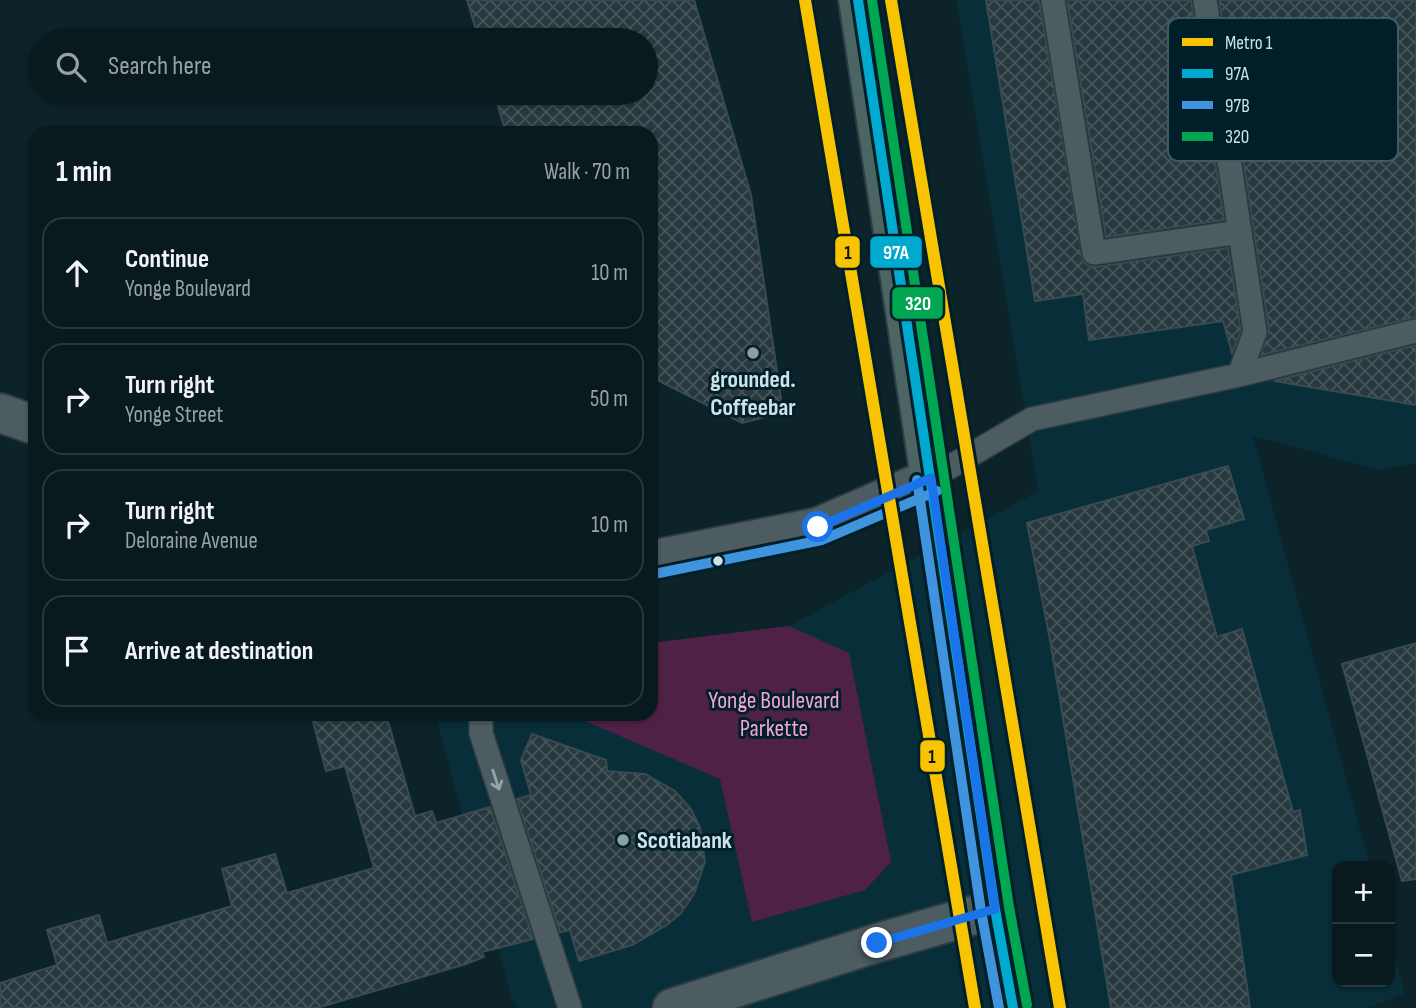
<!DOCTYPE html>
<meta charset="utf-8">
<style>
body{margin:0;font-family:"Sofia Sans Condensed",sans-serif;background:#17272c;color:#f1f3f6}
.controls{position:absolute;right:21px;bottom:21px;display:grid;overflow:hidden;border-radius:14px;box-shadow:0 2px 5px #0004}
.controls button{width:63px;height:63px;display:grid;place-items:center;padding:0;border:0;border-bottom:2px solid #29383d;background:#091a1f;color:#f1f3f6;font:35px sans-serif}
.stop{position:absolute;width:21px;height:21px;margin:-16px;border:5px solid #1a73e8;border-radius:50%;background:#fff}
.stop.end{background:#1a73e8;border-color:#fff;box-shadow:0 2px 7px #0008}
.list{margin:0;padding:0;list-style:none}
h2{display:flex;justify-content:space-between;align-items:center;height:91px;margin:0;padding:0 28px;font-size:30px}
h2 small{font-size:23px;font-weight:400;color:#99a1a4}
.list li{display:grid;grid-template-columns:46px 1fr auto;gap:21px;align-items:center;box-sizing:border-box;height:112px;margin:0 14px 14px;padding:0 14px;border:2px solid #29383d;border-radius:21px}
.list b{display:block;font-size:26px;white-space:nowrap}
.list p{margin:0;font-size:23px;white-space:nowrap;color:#99a1a4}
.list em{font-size:23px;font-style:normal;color:#99a1a4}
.icon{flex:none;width:38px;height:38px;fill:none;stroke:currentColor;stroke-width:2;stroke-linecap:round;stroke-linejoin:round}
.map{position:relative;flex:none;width:1416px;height:1008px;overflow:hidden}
.search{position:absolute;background:#091a1f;box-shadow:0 2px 5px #0004;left:28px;top:28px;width:630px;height:77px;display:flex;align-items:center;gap:18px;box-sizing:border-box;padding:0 24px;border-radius:38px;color:#99a1a4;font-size:26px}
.panel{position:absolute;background:#091a1f;box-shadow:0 2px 5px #0004;left:28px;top:126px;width:630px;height:595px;border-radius:21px}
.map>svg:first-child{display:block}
.built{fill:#072e39}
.park{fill:#502146}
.building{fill:url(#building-cross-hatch);stroke:#394b50;stroke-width:2}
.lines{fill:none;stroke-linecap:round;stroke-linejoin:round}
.lane-casing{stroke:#2c3c40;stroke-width:26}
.street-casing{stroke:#2c3c40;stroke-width:42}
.secondary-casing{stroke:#2c3c40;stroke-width:42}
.primary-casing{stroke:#2c3c40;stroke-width:42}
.lane{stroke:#4d5c61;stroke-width:23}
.street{stroke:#4d5c61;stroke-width:38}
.secondary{stroke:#4d5c61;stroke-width:38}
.primary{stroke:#4b6464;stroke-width:38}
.bus-1-casing{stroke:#001f28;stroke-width:16}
.bus-2-casing{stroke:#001f28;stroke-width:16}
.bus-3-casing{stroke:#001f28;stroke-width:16}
.bus-1{stroke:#00a9ce;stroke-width:10}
.bus-2{stroke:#4094de;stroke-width:10}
.bus-3{stroke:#00a651;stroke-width:10}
.metro-1-casing{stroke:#001f28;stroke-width:18}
.metro-1{stroke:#f8c300;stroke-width:12}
.oneway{stroke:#93a6ac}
.route{stroke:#1a73e8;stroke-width:9}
.poi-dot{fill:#89a0a6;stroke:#001f28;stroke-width:2.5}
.bus-dot{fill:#cde3ea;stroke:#001f28;stroke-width:2.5}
.labels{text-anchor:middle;stroke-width:6;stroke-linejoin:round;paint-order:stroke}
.poi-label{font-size:24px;font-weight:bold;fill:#cde3ea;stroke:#001f28}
.park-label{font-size:24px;fill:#f2a3d7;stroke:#001f28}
.key{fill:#001f28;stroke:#3e5a62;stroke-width:2}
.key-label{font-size:19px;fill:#cde3ea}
.line-badge{stroke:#001f28;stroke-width:2.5}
.badge-label{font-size:19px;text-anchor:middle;font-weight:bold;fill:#fff}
.pale-badge-label{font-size:19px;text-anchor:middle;font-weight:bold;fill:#111}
</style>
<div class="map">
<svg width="1416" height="1008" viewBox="0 0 1416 1008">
<defs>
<pattern id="building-cross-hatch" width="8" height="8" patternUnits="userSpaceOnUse" patternTransform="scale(1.75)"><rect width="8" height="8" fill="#27393e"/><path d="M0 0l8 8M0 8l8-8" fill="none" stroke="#45565a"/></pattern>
</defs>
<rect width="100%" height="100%" fill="#0c2329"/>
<!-- built -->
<path class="built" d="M956 0H1416V463L1379 470 1253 436 1370 866H1337V982H1390V938L1405 994 1366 1008H517L511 996 435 714H651V643L789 626 1038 491Z"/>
<!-- park -->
<path class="park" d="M789 626 849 653 891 862 865 890 752 922 720 779 569 714H651V643Z"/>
<!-- building -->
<path class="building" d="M467 0H694L751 195 783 412 742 423 651 377V133H506L494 93H646V40H479Z
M986 0H1039L1083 261 1088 266 1096 267 1228 248 1241 331 1232 353 1223 321 1089 340 1083 294 1035 301Z
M1067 0H1191L1224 220 1106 237Z
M1219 0H1416V317L1261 355 1269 330Z
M1416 345V405L1274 381Z
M1228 466 1244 519 1206 530 1209 541 1192 546 1217 637 1242 629 1293 812 1300 810 1307 855 1231 875 1250 1008H1111L1050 640 1027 523Z
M1416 643V879L1402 881 1342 664Z
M311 714H386L415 816 432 811 436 823 490 807 533 939 482 952 484 957 466 964 317 1008H0V983L57 965 47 930 99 915 107 943 232 906 222 869 275 854 287 893 374 868 345 766 326 771Z
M532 734 606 760 607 771 645 774 675 791 691 809 700 827 705 862 694 894 681 913 667 925 632 945 579 961 570 930 560 932 517 799 531 795 521 760Z"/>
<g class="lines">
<defs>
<path id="lane" d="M1053 0 1094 253 1240 232
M1239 375 1416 331
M931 478 1032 419 1239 375 1255 332 1205 0
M481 714V733L570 1008"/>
<path id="street" d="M672 1008 877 943 995 909"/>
<path id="secondary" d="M0 413 35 425
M651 560 818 527 931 478"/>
<path id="primary" d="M858 0 995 909 1013 1008"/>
</defs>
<!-- lane casing -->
<use href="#lane" class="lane-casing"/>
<!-- street casing -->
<use href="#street" class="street-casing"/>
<!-- secondary casing -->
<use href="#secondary" class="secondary-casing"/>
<!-- primary casing -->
<use href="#primary" class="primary-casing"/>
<!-- lane -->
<use href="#lane" class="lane"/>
<!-- street -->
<use href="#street" class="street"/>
<!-- secondary -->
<use href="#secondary" class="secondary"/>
<!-- primary -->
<use href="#primary" class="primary"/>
<defs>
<path id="bus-1" d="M858 0 995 909 1013 1008"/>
<path id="bus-2" d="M917 480 981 911 999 1008
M654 574 822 540 937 491"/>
<path id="bus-3" d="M872 0 1009 907 1027 1005"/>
</defs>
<!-- bus-1 casing -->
<use href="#bus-1" class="bus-1-casing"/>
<!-- bus-2 casing -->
<use href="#bus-2" class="bus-2-casing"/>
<!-- bus-3 casing -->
<use href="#bus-3" class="bus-3-casing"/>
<!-- bus-1 -->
<use href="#bus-1" class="bus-1"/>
<!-- bus-2 -->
<use href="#bus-2" class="bus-2"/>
<!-- bus-3 -->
<use href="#bus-3" class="bus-3"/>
<defs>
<path id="metro-1" d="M805 0 975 1008
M891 0 1060 1008"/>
</defs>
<!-- metro-1 casing -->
<use href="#metro-1" class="metro-1-casing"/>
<!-- metro-1 -->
<use href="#metro-1" class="metro-1"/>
</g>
<!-- one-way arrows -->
<defs><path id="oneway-shaft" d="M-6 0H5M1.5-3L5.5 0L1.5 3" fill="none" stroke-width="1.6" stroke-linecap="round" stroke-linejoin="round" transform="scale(1.75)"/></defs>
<use class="oneway" href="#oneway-shaft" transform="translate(496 780) rotate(72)"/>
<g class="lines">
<!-- route -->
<path class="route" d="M818 527 931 478 995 909 877 943"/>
</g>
<!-- markers -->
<g class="poi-dot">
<circle cx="753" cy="353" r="7"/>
<circle cx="623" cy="840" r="7"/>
</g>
<circle class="bus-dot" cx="718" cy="561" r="6"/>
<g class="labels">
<!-- poi labels -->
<g class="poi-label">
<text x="753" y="387">grounded.<tspan x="753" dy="28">Coffeebar</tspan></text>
<text x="637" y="848" text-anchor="start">Scotiabank</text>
</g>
<!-- park labels -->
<g class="park-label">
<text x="774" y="708">Yonge Boulevard<tspan x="774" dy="28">Parkette</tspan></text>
</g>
</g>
<!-- legend -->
<rect x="1168" y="18" width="230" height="143" rx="10" class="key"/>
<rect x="1182" y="38" width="31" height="8" fill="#f8c300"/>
<rect x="1182" y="69" width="31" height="9" fill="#00a9ce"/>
<rect x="1182" y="101" width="31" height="8" fill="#4094de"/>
<rect x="1182" y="132" width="31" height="9" fill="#00a651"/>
<g class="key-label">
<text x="1225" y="49">Metro 1</text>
<text x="1225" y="80">97A</text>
<text x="1225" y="112">97B</text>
<text x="1225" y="143">320</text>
</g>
<g class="line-badge">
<rect x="834" y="235" width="27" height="34" rx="7" fill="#f8c300"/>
<rect x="869" y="235" width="54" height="34" rx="7" fill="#00a9ce"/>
<rect x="891" y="286" width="53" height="34" rx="7" fill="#00a651"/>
<rect x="919" y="739" width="27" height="34" rx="7" fill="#f8c300"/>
</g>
<g class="badge-label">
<text x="896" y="259">97A</text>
<text x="918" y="310">320</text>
</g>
<g class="pale-badge-label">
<text x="848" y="259">1</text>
<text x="932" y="763">1</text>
</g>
</svg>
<div class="controls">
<button>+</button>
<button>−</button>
</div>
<div class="stop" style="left:818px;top:527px"></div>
<div class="stop end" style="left:877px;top:943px"></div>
<div class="search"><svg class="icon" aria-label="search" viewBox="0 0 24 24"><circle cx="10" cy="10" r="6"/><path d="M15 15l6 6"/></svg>Search here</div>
<section class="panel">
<h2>1 min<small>Walk · 70 m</small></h2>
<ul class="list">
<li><svg class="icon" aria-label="ahead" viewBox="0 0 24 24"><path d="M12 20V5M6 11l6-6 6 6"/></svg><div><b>Continue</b><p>Yonge Boulevard</p></div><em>10 m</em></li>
<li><svg class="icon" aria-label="right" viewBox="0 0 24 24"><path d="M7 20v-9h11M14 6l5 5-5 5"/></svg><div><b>Turn right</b><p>Yonge Street</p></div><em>50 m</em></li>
<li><svg class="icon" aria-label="right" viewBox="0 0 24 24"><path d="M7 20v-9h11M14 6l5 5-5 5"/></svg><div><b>Turn right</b><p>Deloraine Avenue</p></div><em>10 m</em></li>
<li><svg class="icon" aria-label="arrive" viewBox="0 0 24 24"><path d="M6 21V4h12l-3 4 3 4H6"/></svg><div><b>Arrive at destination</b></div></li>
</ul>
</section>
</div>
